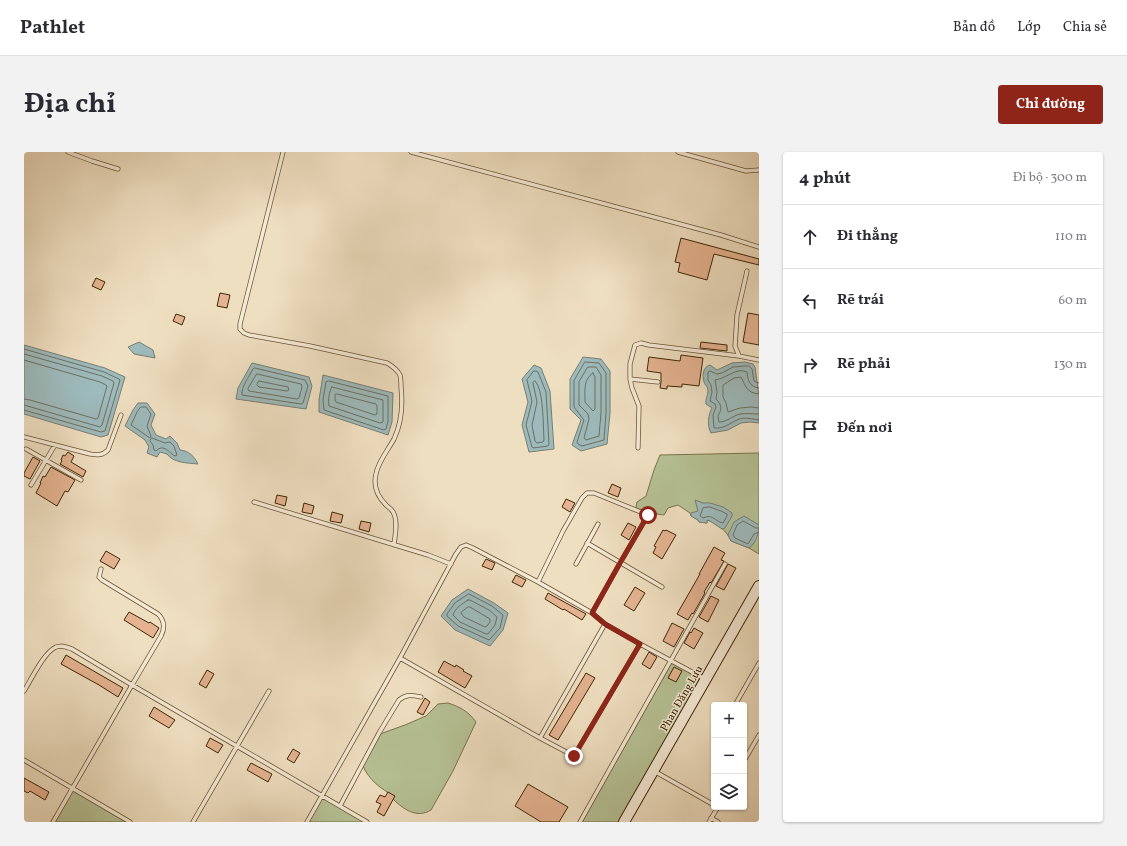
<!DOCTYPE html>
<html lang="vi">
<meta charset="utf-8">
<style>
body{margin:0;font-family:Vollkorn,serif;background:#f2f2f3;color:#2b2b33}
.controls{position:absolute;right:12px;bottom:12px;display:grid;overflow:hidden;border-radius:4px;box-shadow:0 1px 3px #0004}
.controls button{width:36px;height:36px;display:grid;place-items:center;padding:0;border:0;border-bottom:1px solid #e1e1e2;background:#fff;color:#2b2b33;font:20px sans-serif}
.stop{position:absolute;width:12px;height:12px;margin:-9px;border:3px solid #8f2418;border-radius:50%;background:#fff}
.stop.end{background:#8f2418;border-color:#fff;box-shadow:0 1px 4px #0008}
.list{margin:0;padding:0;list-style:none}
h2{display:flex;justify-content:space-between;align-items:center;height:52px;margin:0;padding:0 16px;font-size:17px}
h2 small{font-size:13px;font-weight:400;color:#7c7c81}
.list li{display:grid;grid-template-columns:26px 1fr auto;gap:12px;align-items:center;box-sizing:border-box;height:64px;padding:0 16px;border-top:1px solid #e1e1e2}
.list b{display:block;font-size:15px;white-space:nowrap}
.list em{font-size:13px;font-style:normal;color:#7c7c81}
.icon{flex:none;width:22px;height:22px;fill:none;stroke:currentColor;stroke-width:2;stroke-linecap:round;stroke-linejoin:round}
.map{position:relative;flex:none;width:735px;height:670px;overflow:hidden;border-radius:4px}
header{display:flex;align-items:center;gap:24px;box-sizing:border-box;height:56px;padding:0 20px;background:#fff;border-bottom:1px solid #e1e1e2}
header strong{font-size:19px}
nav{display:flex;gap:22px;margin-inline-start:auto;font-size:14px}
.intro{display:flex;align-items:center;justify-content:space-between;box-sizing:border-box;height:96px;padding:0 24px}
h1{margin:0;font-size:28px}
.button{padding:10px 18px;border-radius:4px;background:#8f2418;color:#fff;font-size:14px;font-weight:700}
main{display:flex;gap:24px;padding:0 24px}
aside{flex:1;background:#fff;border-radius:4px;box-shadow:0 1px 3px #0004}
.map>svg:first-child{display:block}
.green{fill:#b6c295;stroke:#7a744c}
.water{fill:#9dbabc;stroke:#777f72}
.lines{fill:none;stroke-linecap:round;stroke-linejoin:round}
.shore{stroke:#6d705f;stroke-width:1}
.building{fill:#e5b391;stroke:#3d2702}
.lane-casing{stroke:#6a5532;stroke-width:5}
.secondary-casing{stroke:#3d2702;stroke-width:12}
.lane{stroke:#f5ead7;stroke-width:3.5}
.secondary{stroke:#f5ead7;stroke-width:10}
.route{stroke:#8f2418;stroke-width:5}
.labels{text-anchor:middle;stroke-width:3;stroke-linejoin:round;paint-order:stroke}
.street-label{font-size:11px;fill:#3d2702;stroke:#f5ead7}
</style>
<header>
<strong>Pathlet</strong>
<nav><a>Bản đồ</a><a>Lớp</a><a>Chia sẻ</a></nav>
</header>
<div class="intro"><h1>Địa chỉ</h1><a class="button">Chỉ đường</a></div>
<main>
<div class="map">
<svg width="735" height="670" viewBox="0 0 735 670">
<rect width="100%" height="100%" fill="#efdfc1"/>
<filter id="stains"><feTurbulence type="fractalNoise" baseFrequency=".005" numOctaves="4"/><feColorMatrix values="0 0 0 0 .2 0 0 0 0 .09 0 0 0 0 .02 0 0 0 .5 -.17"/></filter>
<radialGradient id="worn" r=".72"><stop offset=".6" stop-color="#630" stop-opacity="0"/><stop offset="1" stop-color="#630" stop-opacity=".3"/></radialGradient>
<!-- green -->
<path class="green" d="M735 301V402L725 396 707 389C703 379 693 371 683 368V371L675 370 674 368 667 364 666 361 654 353 644 356 640 363 625 361 612 356 613 350 622 344 630 318 636 303Z
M648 510 677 527 596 670H558Z
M424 551C436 555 444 559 452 570L429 619 407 658C393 667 379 657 369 647L370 644C357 637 345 628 339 614L356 582 381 573 402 564 414 552Z
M48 638 102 670H31Z
M299 645 341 670H284Z"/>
<!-- water -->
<path class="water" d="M115 190 129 198 131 206 110 202 104 195Z
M0 193 81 216 101 225 84 283 77 285 0 262Z
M559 205 577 207 586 219V261L583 292 557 299 548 293 557 268 546 257V227Z
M721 210 729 212 731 215 735 244V271L726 270 717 271 704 278 687 281C683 275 684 262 688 256L682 252C681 247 684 244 684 239 684 234 681 234 680 230 678 223 679 215 686 213L693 218 708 211Z
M228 211 285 225 288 234 282 257 212 247 214 236Z
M510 213 517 216 526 239 530 297 505 300 498 273 504 250 498 227Z
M299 223 369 241 368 270 364 283 295 260V248Z
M114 251H123L131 262 127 273 132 283 142 287 146 284 153 291 156 298C165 299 170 304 174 312 164 311 149 311 143 302L136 300 133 305 123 301 125 295 121 288 101 274 109 258Z
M671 348 679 351H686L699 355 708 361V364L701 376 698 377 686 369 683 368V371L675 370 674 368 667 364V361L674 359Z
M720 364 735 373C735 381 732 391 725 396L707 389 704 383 710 370Z
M444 437 470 451 484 461 479 478 466 494 431 478 417 464 428 448Z"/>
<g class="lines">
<!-- shore -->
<path class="shore" d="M0 197 80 220 95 227 96 228 81 279 77 280 0 258
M0 202 78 224 89 229 90 231 78 273 76 275 0 253
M0 208 76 230 82 233 83 234 74 266 72 267 6 248 0 247
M561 210 575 211 582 221V261L580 288 558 294 554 292 553 290 560 268 550 255V229Z
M564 215H572L577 223V261L575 284 562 288 560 286 565 267 564 262 555 253V230Z
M231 216 281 228 284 234 279 251 277 252 218 243C217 235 225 225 229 217Z
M510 219H512L514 220 522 240 525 292 524 294 509 296 508 295 502 273 508 249 503 228Z
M569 221 571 225V257L569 259 561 250C561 239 559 227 569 221Z
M233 222 277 232 278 235 275 246 273 247 225 239 224 237Z
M235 229 264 235 265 238 263 239 235 235 233 233Z
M305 229 364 244V269L362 277 360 278 300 258 299 248 302 230Z
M511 229C520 238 519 274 520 288L519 290 513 291 511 289 508 273 513 250 509 231Z
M735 231 732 230 730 229 728 217 725 214H721L709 215 698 221 693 222 686 219 684 220V228L687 233 688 240 686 249 691 252 692 255 689 263 690 276C700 277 706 271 715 267 722 265 728 267 735 268
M308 235 359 248V270L356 271 305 254C304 249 305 239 308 235Z
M735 236C725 235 724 228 723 220 714 216 708 222 700 225 697 227 694 227 691 228L693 240 692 247C698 253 698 257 694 264L695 270C703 270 708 264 716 262 722 261 728 262 735 262
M313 242 352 252 353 254V262L351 263 312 250 311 248V243Z
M735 242C722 241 722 234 717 225L710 226 699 233V245L702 251 704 260 716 256 727 255 735 256
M117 255H122L127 262 123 274 127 284 126 286 107 273 113 260Z
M128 286 141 291 146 290 150 294 153 303 151 304C145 301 140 291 132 299L130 298 129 293 126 289Z
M686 355 697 359 703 362V364L699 371C691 370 689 361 679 366L676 364 679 356Z
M735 376H732L719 369 713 373 709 383 711 386 724 392 730 382 735 380
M445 442 468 454 479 463 476 476 465 488 434 474 423 464V462L431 451Z
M444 448H446L465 458 473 465 471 473 464 482H462L436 470 429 463C431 456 438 452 444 448Z
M444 455H446L466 467V470L463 474 461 475 440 465 437 461Z"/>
</g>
<!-- building -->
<path class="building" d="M657 86 735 107V113L690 102 683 128 654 120 656 111 651 110Z
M72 126 81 130 77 138 68 134Z
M196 141 206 143 203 156 193 154Z
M724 161 735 163V193L719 190Z
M152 162 161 165 158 173 149 169Z
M677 190 703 193V199L676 196Z
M657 203 679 206 675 234 658 232V235L643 234V237L636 236 637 230V221L623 219 625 205 656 209Z
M44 300 50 304 47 310 62 319 59 325 36 312 38 309 37 308 39 303 41 304Z
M9 305 16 309 6 327 0 324V321Z
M27 315 51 328 44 340 41 339 33 354 12 341 17 331H16L19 324 21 325Z
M588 332 597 336 594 345 584 341Z
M253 343 263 345 261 354 251 351Z
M542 347 551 351 546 360 538 355Z
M280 351 290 354 288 362 278 360Z
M308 360 319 363 317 371 306 369Z
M337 369 347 371 345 380 335 377Z
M604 371 612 375 605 388 597 383Z
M639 378 641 379 642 378 652 383 638 407 629 401 632 395 630 394Z
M690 395 701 401 697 408 700 409 687 431 686 430 680 440 681 441 669 462 668 461 664 468 653 462 676 422H675Z
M82 399 96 407 90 417 76 409Z
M462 407 471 411 468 418 458 414Z
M704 412 712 416 700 438 692 434Z
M492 423 502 428 498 435 488 430Z
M611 435 621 441 610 459 600 453Z
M524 441 562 462 558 468 540 457 539 458 521 447Z
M687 444 695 448 684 470 675 465Z
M105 460 125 471 126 470 135 476 129 486 100 468Z
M648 471 660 477 650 495 639 489Z
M670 476 679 481 670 497 660 491 666 480 667 481Z
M625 500 633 505 626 517 618 512Z
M42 503 99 536 94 545 75 533 37 512Z
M420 509 431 515 432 513 440 518 439 519 448 524 441 536 414 520Z
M650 515 658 519 652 530 644 526Z
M183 518 190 522 182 536 175 532Z
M562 521 571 526 534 588 525 583Z
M401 546 406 550 399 563 393 560Z
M130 555 151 568 145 576 125 564Z
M186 586 199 593 194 601 182 594Z
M269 597 276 601 270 611 263 607Z
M227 611 248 622 244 630 223 618Z
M0 626 25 640 21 648 6 639 4 641 0 639Z
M504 632 544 655 535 670H517L491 654Z
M364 640 371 644 360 664 353 660 357 652 352 650 356 643 361 645Z"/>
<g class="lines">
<defs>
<path id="lane" d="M44 0 68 9 94 17
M259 0 216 172V177L220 181 225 183 286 194 363 211C368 214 373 217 376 223 377 227 377 231 377 235 379 253 378 270 370 287 364 298 354 310 352 322 349 334 354 345 362 353 365 356 369 358 370 362 374 371 371 383 370 393
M387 0 697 83 735 95
M654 0 722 19 735 18
M715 204 711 194 713 163 723 119
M606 227 634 230
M0 285 66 302C73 303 78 304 84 298L97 263
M614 296 615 254 608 236 606 227V212L611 193 617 191 625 193 715 204 735 208
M2 297 57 328
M7 333 31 293
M230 350 404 403 427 412
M563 391 638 435
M552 412 574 372
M514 430 539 379 558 346 563 341H570L624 363 596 411 568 461
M616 492 681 527
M0 539C7 528 20 500 32 495 38 493 42 495 48 497L108 533 137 484C141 476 141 469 134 462L78 428 75 425 77 417
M711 553 735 511
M516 586 550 604 616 492 581 472
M0 608 106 670
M720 609 735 583
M630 619 690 653
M316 654 355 581 375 548C382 542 388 543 397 545
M687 666 694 670
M29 670 108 533 343 670
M169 670 245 539
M283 670 376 506 432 402 437 395 442 393 449 396 514 430 568 461 581 472 516 586 376 506
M556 670 701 412
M685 670 694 655"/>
<path id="secondary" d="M600 670 735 434"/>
</defs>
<!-- lane casing -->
<use href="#lane" class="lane-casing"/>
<!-- secondary casing -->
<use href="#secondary" class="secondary-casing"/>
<!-- lane -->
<use href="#lane" class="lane"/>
<!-- secondary -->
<use href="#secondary" class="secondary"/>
</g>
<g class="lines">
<!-- route -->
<path class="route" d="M550 604 616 492 581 472 568 461 596 411 624 363"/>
</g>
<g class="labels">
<!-- street labels -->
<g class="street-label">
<text transform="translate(657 546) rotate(-60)" y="4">Phan Đăng Lưu</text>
</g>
</g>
<rect width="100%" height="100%" filter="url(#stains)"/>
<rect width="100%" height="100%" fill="url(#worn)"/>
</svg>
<div class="controls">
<button>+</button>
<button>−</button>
<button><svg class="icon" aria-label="layers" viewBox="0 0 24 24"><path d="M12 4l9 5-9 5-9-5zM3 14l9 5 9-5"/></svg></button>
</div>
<div class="stop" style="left:624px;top:363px"></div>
<div class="stop end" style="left:550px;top:604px"></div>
</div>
<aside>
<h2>4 phút<small>Đi bộ · 300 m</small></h2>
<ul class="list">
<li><svg class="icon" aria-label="ahead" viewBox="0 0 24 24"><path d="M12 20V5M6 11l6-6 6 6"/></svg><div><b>Đi thẳng</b></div><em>110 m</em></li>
<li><svg class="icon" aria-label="left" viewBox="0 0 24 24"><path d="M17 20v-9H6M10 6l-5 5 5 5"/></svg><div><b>Rẽ trái</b></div><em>60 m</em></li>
<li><svg class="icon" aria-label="right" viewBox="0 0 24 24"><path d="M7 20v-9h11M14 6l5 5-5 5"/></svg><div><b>Rẽ phải</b></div><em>130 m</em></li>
<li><svg class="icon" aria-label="arrive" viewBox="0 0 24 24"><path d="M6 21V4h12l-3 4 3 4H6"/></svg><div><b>Đến nơi</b></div></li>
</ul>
</aside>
</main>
